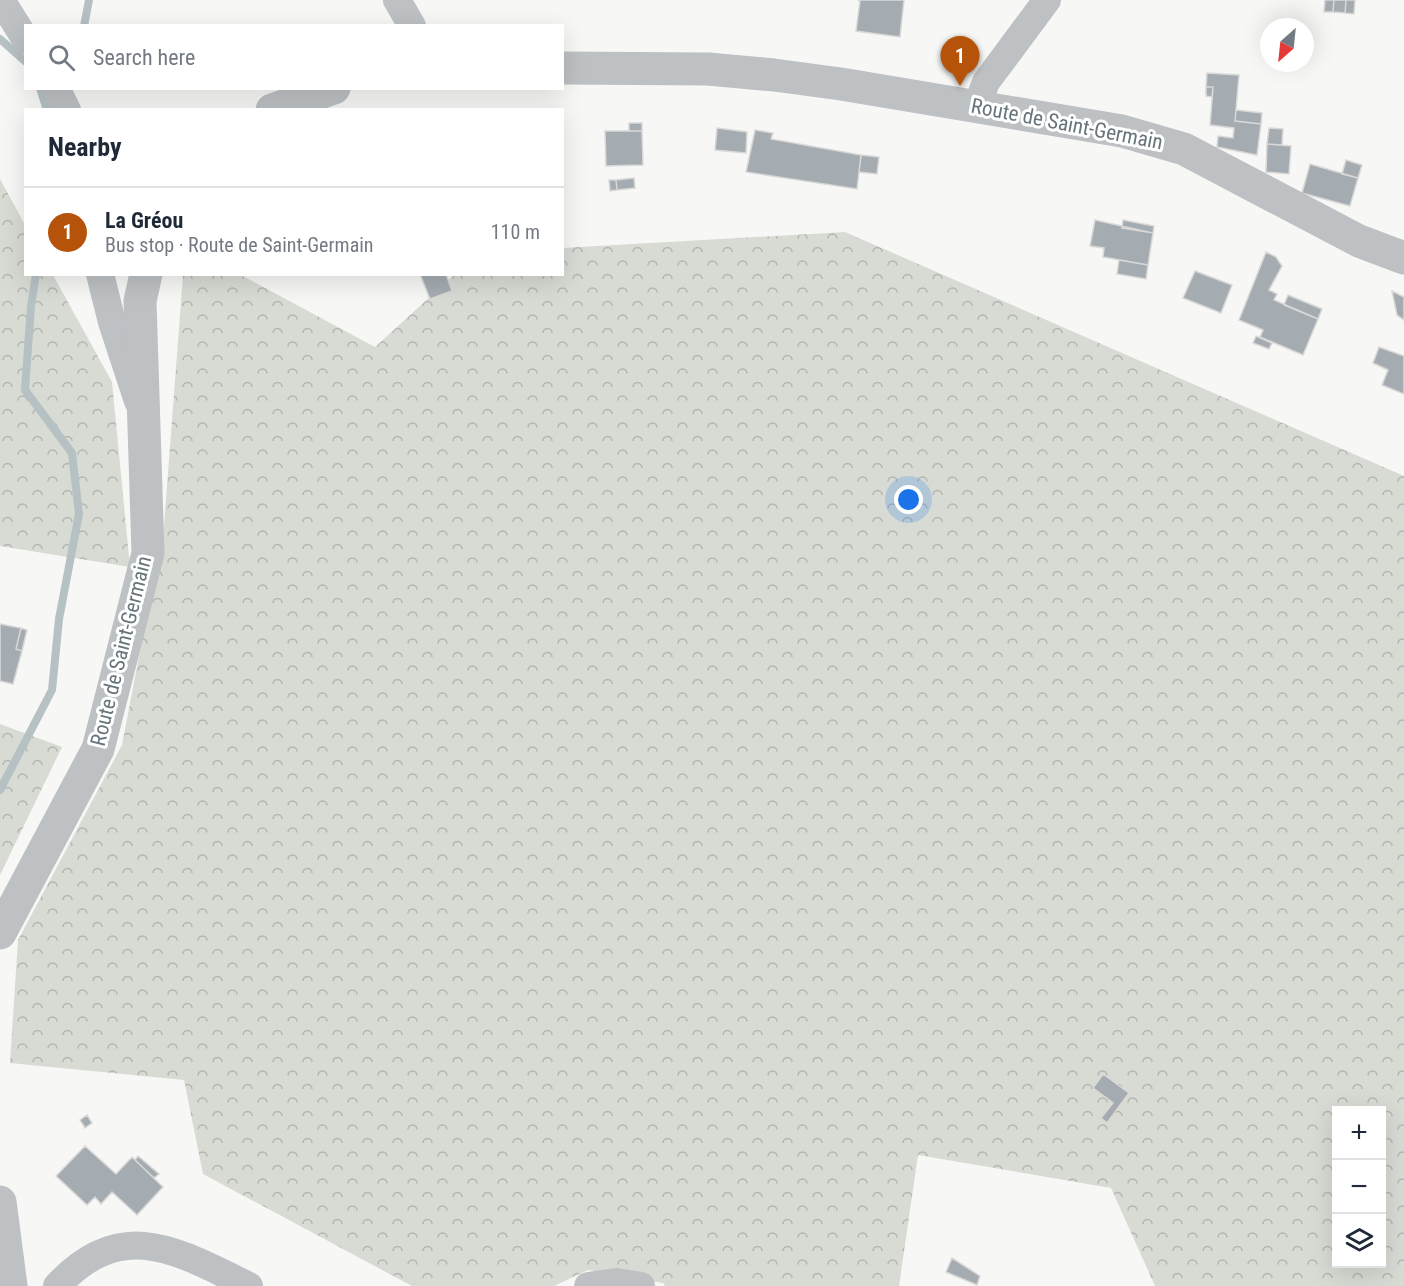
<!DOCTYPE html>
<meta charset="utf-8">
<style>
body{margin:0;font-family:"Roboto Condensed",sans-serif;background:#f6f6f7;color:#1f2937}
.controls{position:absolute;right:18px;bottom:18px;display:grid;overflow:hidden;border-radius:0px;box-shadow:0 6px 24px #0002}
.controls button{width:54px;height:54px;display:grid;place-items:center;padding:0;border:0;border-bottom:2px solid #e0e1e3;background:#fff;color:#1f2937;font:30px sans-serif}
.compass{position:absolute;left:1260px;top:18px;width:54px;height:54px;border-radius:50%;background:#fff;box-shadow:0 6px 24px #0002;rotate:207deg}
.you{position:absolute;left:909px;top:500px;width:21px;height:21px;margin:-15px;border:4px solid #fff;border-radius:50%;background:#1a73e8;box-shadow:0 0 0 9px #1a73e833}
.badge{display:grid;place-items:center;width:39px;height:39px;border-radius:50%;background:#b45309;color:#fff;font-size:20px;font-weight:700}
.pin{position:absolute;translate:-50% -50px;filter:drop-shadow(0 2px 3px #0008)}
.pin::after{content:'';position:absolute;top:32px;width:21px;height:18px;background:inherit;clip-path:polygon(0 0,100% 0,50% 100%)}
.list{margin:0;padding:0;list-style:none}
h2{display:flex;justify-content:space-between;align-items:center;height:78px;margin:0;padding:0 24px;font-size:26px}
h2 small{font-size:20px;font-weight:400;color:#747a83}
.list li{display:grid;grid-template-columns:39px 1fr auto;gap:18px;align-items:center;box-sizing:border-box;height:90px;padding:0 24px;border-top:2px solid #e0e1e3}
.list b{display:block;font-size:22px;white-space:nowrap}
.list p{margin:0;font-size:20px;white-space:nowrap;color:#747a83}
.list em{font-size:20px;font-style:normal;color:#747a83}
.icon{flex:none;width:33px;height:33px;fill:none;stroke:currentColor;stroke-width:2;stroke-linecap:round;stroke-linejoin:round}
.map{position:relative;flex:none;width:1404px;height:1286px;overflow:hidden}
.search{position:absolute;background:#fff;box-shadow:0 6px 24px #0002;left:24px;top:24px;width:540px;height:66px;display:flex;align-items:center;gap:15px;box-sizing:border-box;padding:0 21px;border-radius:0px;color:#747a83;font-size:22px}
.panel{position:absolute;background:#fff;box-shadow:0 6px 24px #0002;left:24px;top:108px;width:540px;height:168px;border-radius:0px}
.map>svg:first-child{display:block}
.forest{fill:url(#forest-crowns);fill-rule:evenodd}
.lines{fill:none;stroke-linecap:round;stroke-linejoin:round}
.stream{stroke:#b6c1c4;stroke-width:8}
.building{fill:#a5acb1;stroke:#d9d8d7;stroke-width:1.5}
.minor{stroke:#bdc1c4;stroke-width:28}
.tertiary{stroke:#bdc1c4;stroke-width:33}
.labels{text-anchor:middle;stroke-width:6;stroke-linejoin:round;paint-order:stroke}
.street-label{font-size:21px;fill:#66747c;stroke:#fff}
</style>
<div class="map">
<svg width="1404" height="1286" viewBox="0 0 1404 1286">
<defs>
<pattern id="forest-crowns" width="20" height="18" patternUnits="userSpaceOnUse" patternTransform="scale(1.5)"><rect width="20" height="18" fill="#d7dbd4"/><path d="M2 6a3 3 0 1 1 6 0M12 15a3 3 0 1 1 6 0" fill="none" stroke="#b2b6b1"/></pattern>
</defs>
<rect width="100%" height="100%" fill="#f7f7f5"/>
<!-- forest -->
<path class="forest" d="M0 179 25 225 26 274 53 275 112 382 130 567 0 546Z
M845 232 1404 476V1286H1155L1111 1188 918 1155 899 1286H665L663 1283 588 1270 554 1286H412L203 1174 184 1080 10 1063 18 940 122 745 164 526 183 275H241L375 347 454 275 562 274 563 248ZM1336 1110H1382V1264H1336Z
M0 724 62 747 0 875Z"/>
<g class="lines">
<!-- stream -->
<path class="stream" d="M84 26 89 0
M0 39 26 62
M40 88 47 110
M0 790 52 690 59 619 79 514 72 453 25 390 31 306 36 274"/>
</g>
<!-- building -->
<path class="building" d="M858 0H904L900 37 856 31 860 1Z
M1325 0H1334L1333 12H1324Z
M1334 0H1346L1345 13 1333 12Z
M1346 0H1355L1354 14 1345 13Z
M1207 73 1239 75 1235 121 1261 124 1257 155 1217 147 1218 136 1233 138 1234 128 1210 125 1213 87H1206Z
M1206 87H1213L1212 97 1206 96Z
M1236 110 1262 113 1261 124 1235 121Z
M629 123H642V131H629Z
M717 128 747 132 746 153 715 150Z
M1269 128 1283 129 1282 145 1267 144Z
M755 130 773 133 771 139 861 155 857 189 746 172Z
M605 131H642L643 165 606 166Z
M1267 144 1291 146 1289 174 1266 172Z
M861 155 879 157 877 174 859 172Z
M1346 160 1362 165 1358 178 1342 174Z
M1310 164 1358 178 1350 206 1302 193Z
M634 178 635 188 617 190 616 180Z
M609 180H616L617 190 610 191Z
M1095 220 1153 233 1148 265 1103 257 1104 248 1090 246Z
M1123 220 1154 226 1153 233 1122 228Z
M1266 252 1276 257 1282 266 1269 290 1277 294 1274 300 1318 319 1303 355 1260 337 1263 330 1239 320Z
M1119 260 1148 265 1146 279 1117 274Z
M1195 271 1232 285 1221 313 1183 298Z
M420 274H446L452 291 430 299Z
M1392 291 1404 297V320L1397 315Z
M1288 295 1322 309 1318 319 1284 305Z
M1256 336 1272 343 1269 349 1253 343Z
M1379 347 1404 356V394L1382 385 1388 370 1373 363Z
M0 624 21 628 16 649 22 651 13 684 0 681Z
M21 628 27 630 22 651 16 649Z
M1103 1074 1129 1093 1107 1123 1101 1118 1113 1103 1093 1088Z
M87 1115 92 1123 85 1128 80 1120Z
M85 1146 116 1174 132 1157 163 1187 137 1215 112 1192 101 1204 95 1197 87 1205 56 1176Z
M138 1156 159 1174 154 1178 135 1160Z
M952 1258 980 1276 977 1285 946 1272Z"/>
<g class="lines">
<!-- minor -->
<path class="minor" d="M1 0 26 40
M397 0 412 26
M56 88 67 110
M977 106 986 82 1047 0
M100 274 112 322 138 401
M57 1286C122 1216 177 1251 249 1286
M588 1286 617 1282 641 1286"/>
<!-- tertiary -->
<path class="tertiary" d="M562 68 708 69 774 75 841 84 1122 131 1184 149 1359 241 1404 258
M272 110 334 88
M0 933 98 749 148 553 140 301 146 274
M0 1202 11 1286"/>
</g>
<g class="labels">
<!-- street labels -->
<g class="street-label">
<text transform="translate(1067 124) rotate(11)" y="7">Route de Saint-Germain</text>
<text transform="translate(121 651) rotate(-76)" y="7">Route de Saint-Germain</text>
</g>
</g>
</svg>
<div class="controls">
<button>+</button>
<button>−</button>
<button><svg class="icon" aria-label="layers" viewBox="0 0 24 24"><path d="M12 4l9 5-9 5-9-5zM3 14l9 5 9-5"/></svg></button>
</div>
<svg class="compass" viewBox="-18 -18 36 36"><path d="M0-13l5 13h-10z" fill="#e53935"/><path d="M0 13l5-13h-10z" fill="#747a83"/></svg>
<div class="you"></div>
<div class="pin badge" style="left:960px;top:86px">1</div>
<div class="search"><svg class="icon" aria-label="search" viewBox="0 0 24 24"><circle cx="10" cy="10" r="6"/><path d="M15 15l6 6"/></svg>Search here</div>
<section class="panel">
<h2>Nearby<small></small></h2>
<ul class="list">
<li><span class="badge">1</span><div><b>La Gréou</b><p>Bus stop · Route de Saint-Germain</p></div><em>110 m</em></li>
</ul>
</section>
</div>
